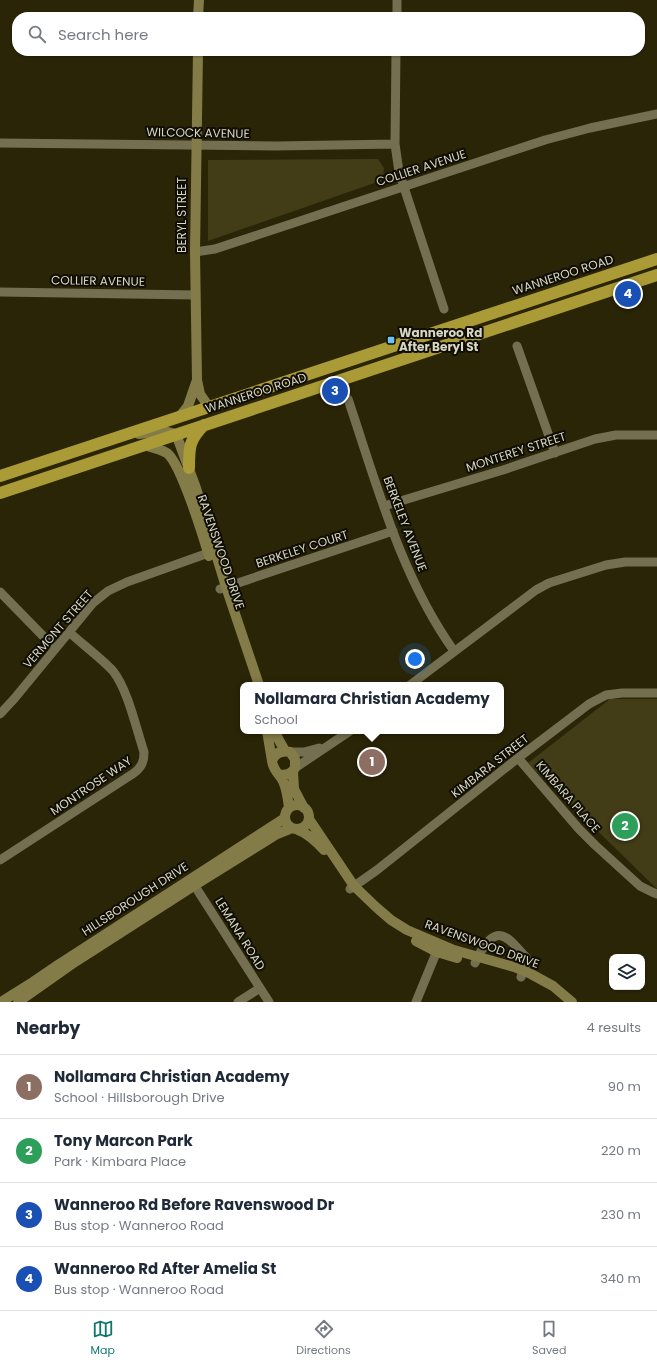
<!DOCTYPE html>
<meta charset="utf-8">
<style>
body{margin:0;font-family:Poppins,sans-serif;background:#f6f6f7;color:#1f2937}
.controls{position:absolute;right:12px;bottom:12px;display:grid;overflow:hidden;border-radius:8px;box-shadow:0 1px 3px #0004}
.controls button{width:36px;height:36px;display:grid;place-items:center;padding:0;border:0;border-bottom:1px solid #e0e1e3;background:#fff;color:#1f2937;font:20px sans-serif}
.you{position:absolute;left:415px;top:659px;width:14px;height:14px;margin:-10px;border:3px solid #fff;border-radius:50%;background:#1a73e8;box-shadow:0 0 0 6px #1a73e833}
.badge{display:grid;place-items:center;width:26px;height:26px;border-radius:50%;background:#0f766e;color:#fff;font-size:13px;font-weight:700}
.pin{position:absolute;translate:-50% -50%;border:2px solid #fff;box-shadow:0 1px 4px #0006}
.popup{position:absolute;left:240px;top:682px;width:264px;height:52px;box-sizing:border-box;display:grid;place-content:center;border-radius:8px;background:#fff;filter:drop-shadow(0 1px 3px #0005);font-size:13px;white-space:nowrap;color:#747a83}
.popup b{font-size:15px;color:#1f2937}
.popup::after{content:'';position:absolute;left:50%;top:100%;margin-left:-8px;border:8px solid transparent;border-top-color:#fff}
.list{margin:0;padding:0;list-style:none}
h2{display:flex;justify-content:space-between;align-items:center;height:52px;margin:0;padding:0 16px;font-size:17px}
h2 small{font-size:13px;font-weight:400;color:#747a83}
.list li{display:grid;grid-template-columns:26px 1fr auto;gap:12px;align-items:center;box-sizing:border-box;height:64px;padding:0 16px;border-top:1px solid #e0e1e3}
.list b{display:block;font-size:15px;white-space:nowrap}
.list p{margin:0;font-size:13px;white-space:nowrap;color:#747a83}
.list em{font-size:13px;font-style:normal;color:#747a83}
.icon{flex:none;width:22px;height:22px;fill:none;stroke:currentColor;stroke-width:2;stroke-linecap:round;stroke-linejoin:round}
.map{position:relative;flex:none;width:657px;height:1002px;overflow:hidden}
.search{position:absolute;background:#fff;box-shadow:0 1px 3px #0004;left:12px;right:12px;top:12px;height:44px;display:flex;align-items:center;gap:10px;box-sizing:border-box;padding:0 14px;border-radius:16px;color:#747a83;font-size:15px}
.sheet{height:308px;background:#fff}
nav{display:flex;justify-content:space-around;align-items:center;box-sizing:border-box;height:56px;border-top:1px solid #e0e1e3;background:#fff;font-size:11px;color:#747a83}
nav a{display:grid;justify-items:center;gap:2px}
nav .on{color:#0f766e}
.map>svg:first-child{display:block}
.green{fill:#423c17}
.lines{fill:none;stroke-linecap:round;stroke-linejoin:round}
.street{stroke:#746f50;stroke-width:9}
.secondary{stroke:#847c48;stroke-width:10}
.highway{stroke:#ab9b36;stroke-width:12}
.poi-dot{fill:#6bc3f2;stroke:#100e04;stroke-width:1.5}
.labels{text-anchor:middle;stroke-width:4;stroke-linejoin:round;paint-order:stroke}
.street-label{font-size:12px;fill:#d8d6c5;stroke:#100e04}
.poi-label{font-size:12px;font-weight:bold;fill:#d8d6c5;stroke:#100e04;text-anchor:start}
</style>
<div class="map">
<svg width="657" height="1002" viewBox="0 0 657 1002">
<rect width="100%" height="100%" fill="#2a2507"/>
<!-- green -->
<path class="green" d="M378 159 384 168 383 180 208 241V160Z
M610 699H657V889L528 763Z"/>
<g class="lines">
<!-- street -->
<path class="street" d="M397 17V0
M396 51 395 144 399 172 444 309
M0 143 276 146 395 144
M195 252 215 249 545 140 590 128 657 114
M0 292 195 295
M517 346 555 453
M348 399C377 485 401 577 454 651
M384 506 503 470 595 439 616 435H657
M220 589 393 531
M0 592 45 638 56 648
M410 685 536 590 549 583 606 565 625 562H657
M0 714 14 699 93 603 108 591 127 582 214 551
M290 752H304L319 748
M518 758 579 829 595 845 640 886 652 892 657 894
M295 768 350 731
M0 860 134 773C142 767 144 761 144 752 136 728 128 690 113 671 101 658 82 644 69 632
M191 880 269 1002
M350 889 377 870 518 758 589 704 606 695 622 693H657
M475 963C479 954 490 932 502 936 511 938 519 951 526 957L527 962 521 977
M238 1002 260 988
M416 1002 439 946"/>
<!-- secondary -->
<path class="secondary" d="M198 17 199 0
M198 51 195 252 197 380 200 394 209 407
M180 416 188 406 197 380
M139 434 164 431 176 434 196 488 226 587 259 685
M144 445C151 447 160 449 167 453 181 464 203 536 209 556
M267 731 272 761
M274 731 285 751
M293 771 294 789 304 808
M278 774C286 776 291 774 295 768V759L290 752C281 750 275 753 272 761 273 770 279 774 283 781 287 790 288 799 289 808
M285 817a12 12 0 1 1 24 0a12 12 0 1 1-24 0Z
M309 819 354 886 376 907 391 920 407 930 454 950 514 967 531 974 553 986 572 1002
M296 829C307 833 316 841 324 850
M416 941 437 952 457 958
M1 1002 33 982 58 965 285 818
M18 1002 75 962 195 885 277 834 292 828"/>
<!-- highway -->
<path class="highway" d="M189 468C189 447 189 440 204 425
M0 476 657 259
M0 493 657 275"/>
</g>
<!-- markers -->
<rect class="poi-dot" x="387" y="336" width="8" height="8" rx="2"/>
<g class="labels">
<!-- street labels -->
<g class="street-label">
<text transform="translate(198 133) rotate(1)" y="4">WILCOCK AVENUE</text>
<text transform="translate(421 168) rotate(-18)" y="4">COLLIER AVENUE</text>
<text transform="translate(182 215) rotate(-90)" y="4">BERYL STREET</text>
<text transform="translate(563 275) rotate(-18)" y="4">WANNEROO ROAD</text>
<text transform="translate(98 281) rotate(1)" y="4">COLLIER AVENUE</text>
<text transform="translate(256 393) rotate(-18)" y="4">WANNEROO ROAD</text>
<text transform="translate(516 452) rotate(-18)" y="4">MONTEREY STREET</text>
<text transform="translate(405 524) rotate(69)" y="4">BERKELEY AVENUE</text>
<text transform="translate(302 549) rotate(-18)" y="4">BERKELEY COURT</text>
<text transform="translate(221 552) rotate(71)" y="4">RAVENSWOOD DRIVE</text>
<text transform="translate(58 629) rotate(-49)" y="4">VERMONT STREET</text>
<text transform="translate(490 766) rotate(-38)" y="4">KIMBARA STREET</text>
<text transform="translate(91 786) rotate(-34)" y="4">MONTROSE WAY</text>
<text transform="translate(568 797) rotate(49)" y="4">KIMBARA PLACE</text>
<text transform="translate(135 899) rotate(-33)" y="4">HILLSBOROUGH DRIVE</text>
<text transform="translate(240 934) rotate(58)" y="4">LEMANA ROAD</text>
<text transform="translate(482 944) rotate(20)" y="4">RAVENSWOOD DRIVE</text>
</g>
<!-- poi labels -->
<g class="poi-label">
<text x="399" y="337">Wanneroo Rd<tspan x="399" dy="14">After Beryl St</tspan></text>
</g>
</g>
</svg>
<div class="controls">
<button><svg class="icon" aria-label="layers" viewBox="0 0 24 24"><path d="M12 4l9 5-9 5-9-5zM3 14l9 5 9-5"/></svg></button>
</div>
<div class="you"></div>
<div class="pin badge" style="left:372px;top:762px;background:#8d6e63">1</div>
<div class="popup"><b>Nollamara Christian Academy</b>School</div>
<div class="pin badge" style="left:625px;top:826px;background:#2e9e5b">2</div>
<div class="pin badge" style="left:335px;top:391px;background:#1a4fb4">3</div>
<div class="pin badge" style="left:628px;top:294px;background:#1a4fb4">4</div>
<div class="search"><svg class="icon" aria-label="search" viewBox="0 0 24 24"><circle cx="10" cy="10" r="6"/><path d="M15 15l6 6"/></svg>Search here</div>
</div>
<section class="sheet">
<h2>Nearby<small>4 results</small></h2>
<ul class="list">
<li><span class="badge" style="background:#8d6e63">1</span><div><b>Nollamara Christian Academy</b><p>School · Hillsborough Drive</p></div><em>90 m</em></li>
<li><span class="badge" style="background:#2e9e5b">2</span><div><b>Tony Marcon Park</b><p>Park · Kimbara Place</p></div><em>220 m</em></li>
<li><span class="badge" style="background:#1a4fb4">3</span><div><b>Wanneroo Rd Before Ravenswood Dr</b><p>Bus stop · Wanneroo Road</p></div><em>230 m</em></li>
<li><span class="badge" style="background:#1a4fb4">4</span><div><b>Wanneroo Rd After Amelia St</b><p>Bus stop · Wanneroo Road</p></div><em>340 m</em></li>
</ul>
</section>
<nav>
<a class="on"><svg class="icon" aria-label="map" viewBox="0 0 24 24"><path d="M3 6l6-2 6 2 6-2v14l-6 2-6-2-6 2zM9 4v14M15 6v14"/></svg>Map</a>
<a><svg class="icon" aria-label="directions" viewBox="0 0 24 24"><path d="M12 3l9 9-9 9-9-9zM9 14v-3h6M13 9l2 2-2 2"/></svg>Directions</a>
<a><svg class="icon" aria-label="saved" viewBox="0 0 24 24"><path d="M7 4h10v16l-5-4-5 4z"/></svg>Saved</a>
</nav>
